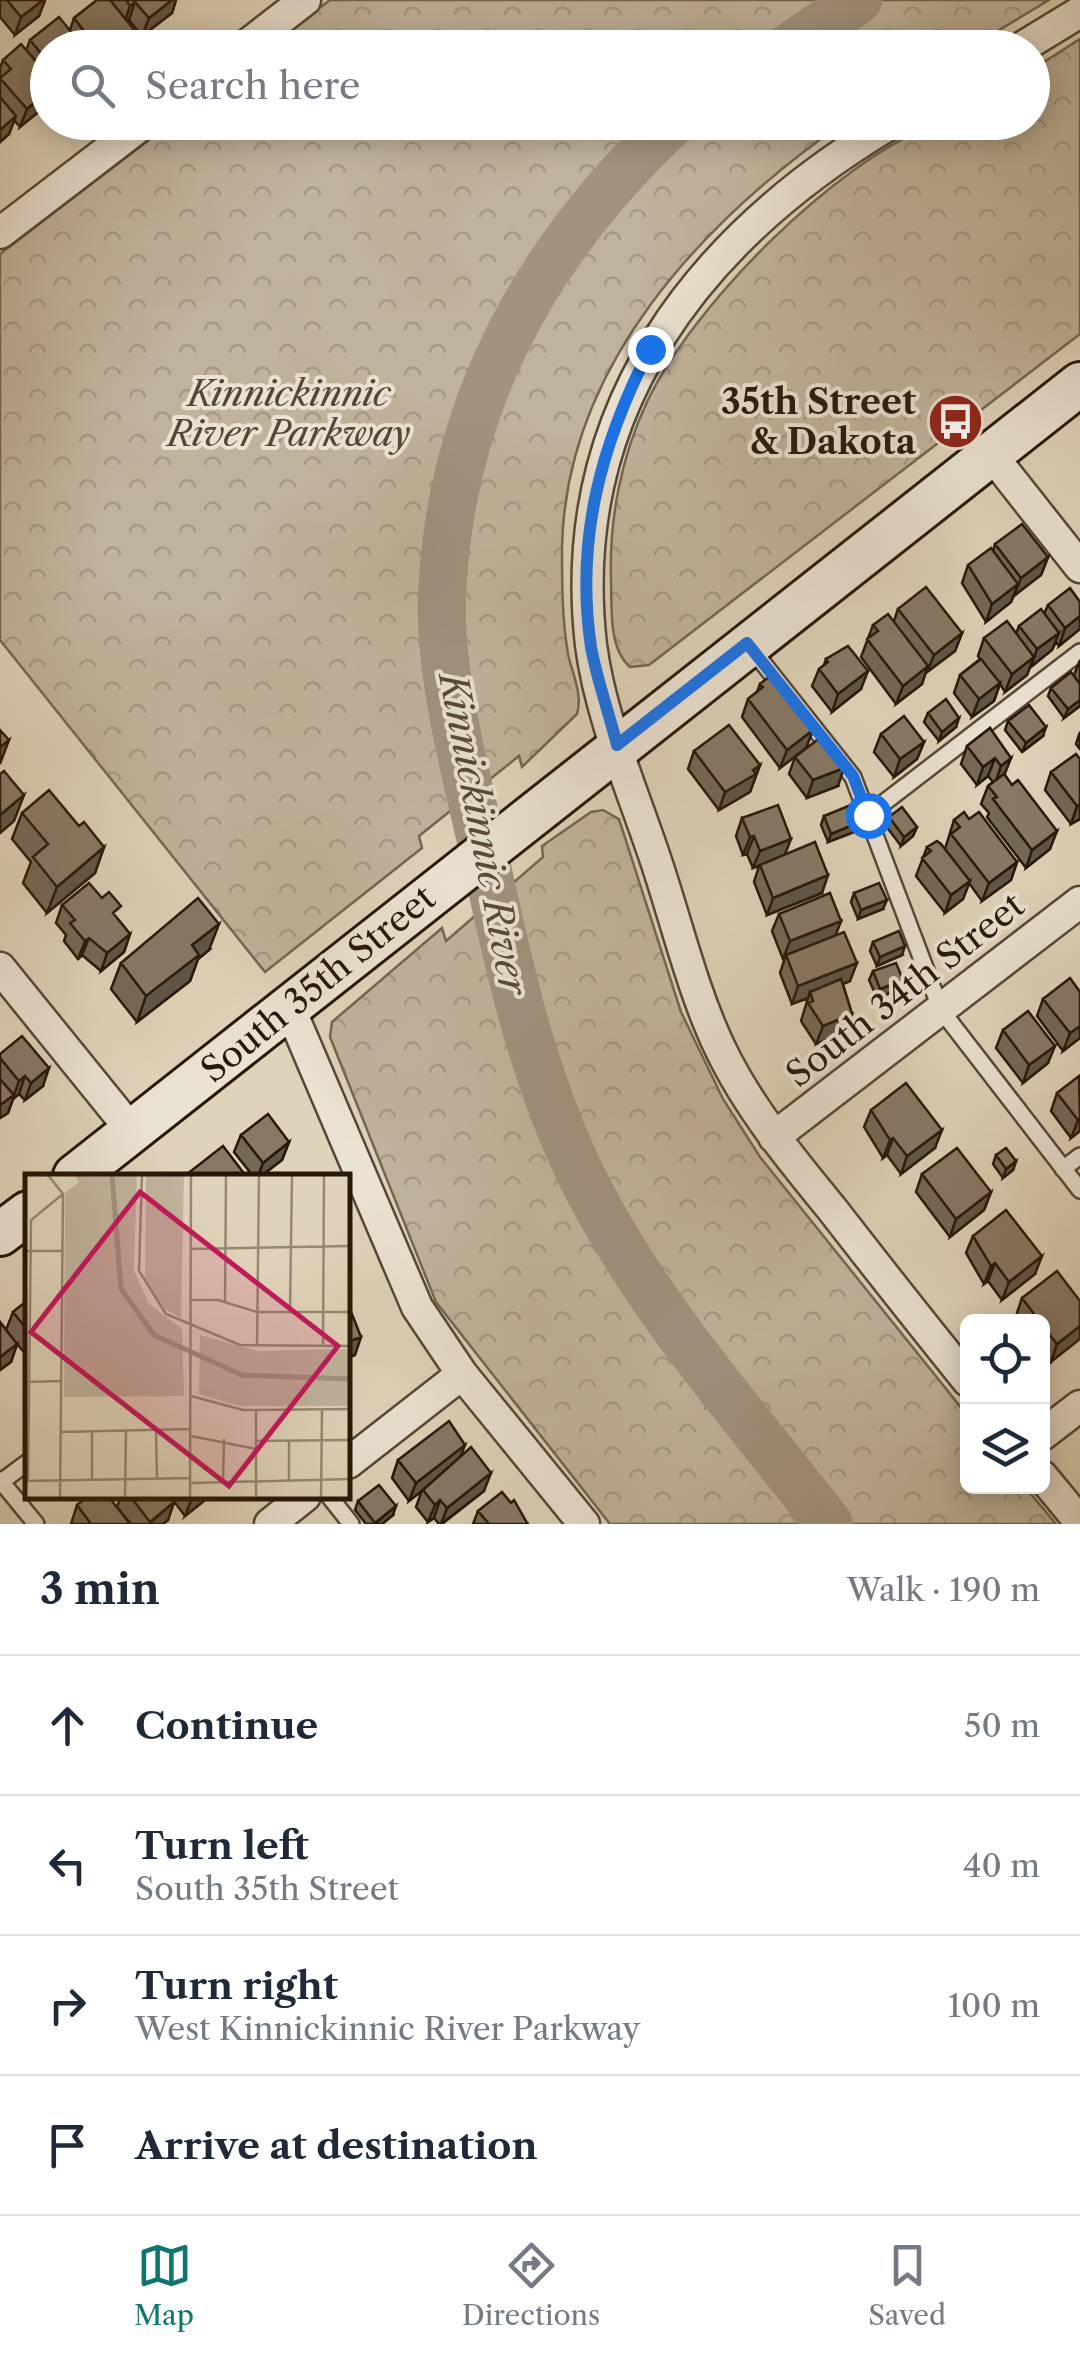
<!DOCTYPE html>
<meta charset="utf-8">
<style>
body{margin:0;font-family:"Libre Caslon Text",serif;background:#f6f6f7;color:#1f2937}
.controls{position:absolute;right:30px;bottom:30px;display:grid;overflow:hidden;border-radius:15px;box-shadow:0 5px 25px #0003}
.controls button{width:90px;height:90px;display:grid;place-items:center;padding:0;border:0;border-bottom:2px solid #e0e1e3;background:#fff;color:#1f2937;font:50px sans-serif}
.stop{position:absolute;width:30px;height:30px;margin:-22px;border:8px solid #1a73e8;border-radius:50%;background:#fff}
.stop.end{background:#1a73e8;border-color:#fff;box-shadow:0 2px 10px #0008}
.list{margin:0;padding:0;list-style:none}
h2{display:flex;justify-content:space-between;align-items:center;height:130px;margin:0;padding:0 40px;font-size:42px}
h2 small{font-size:32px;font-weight:400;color:#747a83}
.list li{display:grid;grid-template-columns:65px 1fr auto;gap:30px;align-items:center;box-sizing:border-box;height:140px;padding:0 40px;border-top:2px solid #e0e1e3}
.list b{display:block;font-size:38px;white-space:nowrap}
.list p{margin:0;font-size:32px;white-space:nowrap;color:#747a83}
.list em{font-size:32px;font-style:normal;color:#747a83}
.icon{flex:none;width:55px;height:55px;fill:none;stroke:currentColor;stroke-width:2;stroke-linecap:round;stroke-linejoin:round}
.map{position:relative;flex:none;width:1080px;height:1524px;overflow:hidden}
.search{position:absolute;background:#fff;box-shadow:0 5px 25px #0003;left:30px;right:30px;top:30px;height:110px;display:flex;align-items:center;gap:25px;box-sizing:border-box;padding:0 35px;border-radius:55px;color:#747a83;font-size:38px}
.sheet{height:690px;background:#fff}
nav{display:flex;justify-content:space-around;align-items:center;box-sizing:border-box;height:140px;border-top:2px solid #e0e1e3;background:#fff;font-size:28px;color:#747a83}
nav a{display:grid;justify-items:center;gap:5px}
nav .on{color:#0f766e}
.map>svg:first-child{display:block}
.park{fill:url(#park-crowns);stroke:#746652;stroke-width:2.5}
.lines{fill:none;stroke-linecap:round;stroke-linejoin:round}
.river{stroke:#a1937e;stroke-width:48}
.lane-casing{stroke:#564736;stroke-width:20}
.street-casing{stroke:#564736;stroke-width:35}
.secondary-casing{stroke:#28180a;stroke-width:48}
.lane{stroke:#eae2d2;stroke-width:15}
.street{stroke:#eae2d2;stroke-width:30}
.secondary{stroke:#eae2d2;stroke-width:42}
.wall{fill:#746857;stroke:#28180a;stroke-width:2.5}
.shaded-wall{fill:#5e5547;stroke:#28180a;stroke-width:2.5}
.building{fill:#877965;stroke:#28180a;stroke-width:2.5}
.route{stroke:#1a73e8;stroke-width:12}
.labels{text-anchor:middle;stroke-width:8;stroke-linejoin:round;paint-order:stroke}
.park-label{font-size:35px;font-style:italic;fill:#564636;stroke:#eae2d2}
.poi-label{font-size:35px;font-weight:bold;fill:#28180a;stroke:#eae2d2;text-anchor:end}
.street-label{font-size:35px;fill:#28180a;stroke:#eae2d2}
.water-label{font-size:38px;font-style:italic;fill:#584938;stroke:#eae2d2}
.inset-river{fill:none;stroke:#a1937e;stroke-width:5}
.inset-road{fill:none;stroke:#968873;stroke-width:2.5}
.view{fill:#c2185b;fill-opacity:0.15;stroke:#c2185b;stroke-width:5}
.inset-edge{fill:none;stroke:#28180a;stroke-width:5}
</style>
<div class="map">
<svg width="1080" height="1524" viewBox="0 0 1080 1524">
<defs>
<pattern id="park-crowns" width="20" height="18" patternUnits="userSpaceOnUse" patternTransform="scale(2.5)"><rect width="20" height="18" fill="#c0b39b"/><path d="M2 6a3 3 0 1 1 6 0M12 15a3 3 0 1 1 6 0" fill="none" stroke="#a59984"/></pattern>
</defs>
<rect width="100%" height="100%" fill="#dfd3b9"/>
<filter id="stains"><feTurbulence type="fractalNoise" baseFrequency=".002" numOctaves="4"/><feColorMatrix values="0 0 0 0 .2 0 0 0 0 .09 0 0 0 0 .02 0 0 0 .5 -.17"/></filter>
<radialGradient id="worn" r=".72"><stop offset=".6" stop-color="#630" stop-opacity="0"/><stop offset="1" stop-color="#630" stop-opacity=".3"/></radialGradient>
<!-- park -->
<path class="park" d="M330 0H1049L971 47H268Z
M1080 39V334L649 665 630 667C608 648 612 607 611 580 609 520 621 457 647 402 693 305 833 164 934 124 955 116 1008 122 1032 122L1033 69Z
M171 123H843C702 222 566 365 562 547 562 583 562 619 568 654 572 673 583 694 577 714L522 767 519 756 419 836 422 848 265 972 0 640V254Z
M603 810 619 819 681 1012 723 1099 760 1157 967 1415 968 1486 1025 1487 1056 1524H610L436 1302 330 1037 332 1022 442 928 446 941 543 857 542 846 591 812Z"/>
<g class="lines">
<!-- river -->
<path class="river" d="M788 48 858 0
M673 122C536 250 449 408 442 598 439 677 468 783 486 862 509 968 532 1072 579 1171 642 1301 741 1411 829 1524"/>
<defs>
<path id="lane" d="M751 648 853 777 941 1010 1080 1190
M868 815 1080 652
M1063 1169 1080 1156
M0 1480 36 1524
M1 1482 28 1462
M329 1496 351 1524"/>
<path id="street" d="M243 48 305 0
M1021 48 1080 12
M893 122C699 237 564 409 591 645 600 715 631 787 654 855 675 916 692 990 720 1048 748 1107 791 1159 832 1209 877 1267 922 1324 968 1381
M0 233 145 122
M990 453 1080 567
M0 968 132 1131
M290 1009 417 1307 462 1374 584 1524
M774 1137 1080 902
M1042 1435 1080 1406
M348 1463 462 1374
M1042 1476 1080 1522
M270 1524 305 1496"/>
<path id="secondary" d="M75 1176 1080 384
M0 1234 28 1213"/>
</defs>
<!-- lane casing -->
<use href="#lane" class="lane-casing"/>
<!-- street casing -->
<use href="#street" class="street-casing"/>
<!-- secondary casing -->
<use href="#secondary" class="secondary-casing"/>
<!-- lane -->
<use href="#lane" class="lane"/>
<!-- street -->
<use href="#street" class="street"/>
<!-- secondary -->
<use href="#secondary" class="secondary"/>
</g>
<!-- wall -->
<path class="wall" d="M0 0H45L39 16 15 35 0 17Z
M97 0H176L172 13 142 36 129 20 127 21 130 48H48V104L20 127 14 120 9 134 0 142V68L3 60 26 51 30 40 70 30 74 18Z
M995 544 1048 557 1041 575 1014 595 1011 602 986 622 962 583 968 565 993 551Z
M1080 602V629L1059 646 1056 642 1052 650 1030 666 1027 675 1005 692 1000 684 994 701 972 717 954 693 960 675 980 659 978 656 984 638 1016 634 1019 626 1044 614 1048 605Z
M898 609 962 633 955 651 927 672 926 671 922 684 896 704 861 657 873 625 894 621Z
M826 659 861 689 832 712 812 686 819 669 824 665Z
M1080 660V706L1064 718 1048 696 1051 688 1074 675Z
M760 684 813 730 806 748 780 768 742 717 748 699 757 692Z
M928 713 956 727 939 741 924 722Z
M1008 721 1043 736 1022 752 1005 730Z
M990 728 1005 775 1050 849 1026 868 987 817 989 813 981 804 988 786 993 782 988 776 977 785 961 764 967 746Z
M1080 732V749L1076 744Z
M881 734 924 742 917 759 894 777 874 752Z
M694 751 760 765 750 792 719 810 688 769Z
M795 757 838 786 807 798 789 774Z
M1080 759V819L1071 824 1045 790 1051 772Z
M22 813 79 826 104 847 95 873 47 913 23 883 31 862 12 839Z
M824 816 857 823 854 832 828 842 821 825Z
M889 817 917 827 913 836 901 846 886 826Z
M742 818 785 854 822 893 767 915 754 882 759 866 753 868 747 854 743 855 736 836Z
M969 819 1017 862 1011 880 982 901 969 883 963 899 945 913 916 876 927 847 945 849 954 820Z
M854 893 883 909 858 919 851 902Z
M62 905 117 918 130 934 124 952 101 971 82 955 78 959 64 941 66 935 56 923Z
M779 914 841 921 835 936 850 981 843 984 852 1014 846 1032 816 1044 801 1021 808 998 792 1004 780 973 785 958 783 959 772 931Z
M873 942 902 955 877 966 870 951Z
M209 950 198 959 190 981 137 1022 111 989 121 963Z
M873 971 900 989 877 998 869 980Z
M1043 999 1080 1038 1063 1051 1037 1016Z
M1003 1030 1048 1063 1023 1083 996 1048Z
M0 1054 43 1086 25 1100 19 1094 13 1099 8 1113 0 1118Z
M1080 1077V1131L1071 1138 1051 1111 1057 1093Z
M871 1110 935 1148 901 1174 887 1155 883 1158 864 1127Z
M241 1135 289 1142 282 1160 261 1176H253L234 1152Z
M996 1155 1016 1161 1013 1170 1003 1178 993 1164Z
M922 1174 991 1192 984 1210 950 1237 916 1192Z
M973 1236 1035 1274 1002 1300 988 1281 984 1284 966 1253Z
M1022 1298 1080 1301 1051 1362 1042 1351V1322H1020L1016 1316Z
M28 1300V1357L17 1344 11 1362 0 1370V1322L6 1330 13 1312Z
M460 1456 484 1491 442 1524H439L434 1518 428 1522 416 1507 422 1490 409 1501 392 1478 398 1460Z
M121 1496H170L174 1502 168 1520 163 1524H131L117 1507Z
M170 1496H210L185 1516Z
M358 1501 393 1515 382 1524H366L355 1510Z
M77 1505 130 1524H71Z
M478 1511 527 1523 526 1524H473Z"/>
<!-- shaded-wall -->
<path class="shaded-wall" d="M43 0H45L39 16 15 35 21 17Z
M172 0H176L172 13 142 36 149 18Z
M135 2 129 20 124 24 130 6Z
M136 32 130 48H117Z
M48 91V104L20 127 27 109Z
M16 116 9 134 0 142V130Z
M1048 557 1041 575 1014 596 1021 578Z
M1018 584 1011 602 986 622 992 604Z
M1080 616V629L1059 646 1065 628Z
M962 633 955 651 927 672 934 655Z
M1059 633 1052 650 1031 667 1037 649Z
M1034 657 1027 675 1005 692 1012 674Z
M928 666 922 684 896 704 903 686Z
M868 671 861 689 832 712 838 694Z
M1000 683 994 701 972 717 979 699Z
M1080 700V706L1064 718 1068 709Z
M959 718 956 727 939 741 942 732Z
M1046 727 1043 736 1022 752 1026 743Z
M813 730 806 748 780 768 787 750Z
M9 740 0 764V747Z
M924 742 917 759 894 777 900 759Z
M995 758 988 776 977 785 983 767Z
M1011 758 1004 776 995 784 1001 766Z
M760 765 750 792 719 810 725 792Z
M844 768 838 786 807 798 813 780Z
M24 795 14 821 0 833V815Z
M1080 805V819L1071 824 1077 806Z
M857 823 854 832 828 842 831 834Z
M917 827 913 836 901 846 904 837Z
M1057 831 1050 849 1026 868 1032 850Z
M754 836 747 854 743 855 750 837Z
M791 839 784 857 753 868 760 851Z
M104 847 95 873 47 913 57 887Z
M1017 862 1011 880 982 901 989 883Z
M828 875 822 893 767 915 773 898Z
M970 881 963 899 945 913 951 895Z
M887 900 883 909 858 919 861 910Z
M841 921 834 939 786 955 783 959 790 941Z
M219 924 209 950 198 959 190 981 137 1022 146 996 192 945Z
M130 934 124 952 101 971 107 953Z
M89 938 82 955 78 959 85 941Z
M905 946 902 955 877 966 880 957Z
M857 963 850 981 812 996 810 992 808 998 792 1004 798 986Z
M903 980 900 989 877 998 880 989Z
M852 1014 846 1032 816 1044 823 1026Z
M1080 1026V1038L1063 1051 1070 1033Z
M1055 1046 1048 1063 1023 1083 1029 1065Z
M49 1068 43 1086 25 1100 31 1083Z
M25 1076 19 1094 13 1099 8 1113 0 1118V1105L14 1095 19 1081Z
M1080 1118V1131L1071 1138 1078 1120Z
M942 1130 935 1148 901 1174 907 1156Z
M893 1138 887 1155 883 1158 890 1140Z
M289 1142 282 1160 261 1176H258L263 1163Z
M1016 1161 1013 1170 1003 1178 1006 1169Z
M991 1192 984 1210 950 1237 956 1219Z
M1042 1256 1035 1274 1002 1300 1009 1282Z
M995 1263 988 1281 984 1284 991 1266Z
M1080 1326V1339L1051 1362 1057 1344Z
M361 1337 355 1355 348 1358V1342Z
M17 1344 11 1362 0 1370V1357Z
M465 1445 458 1463 409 1501 416 1483Z
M491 1473 484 1491 441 1524 447 1508Z
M194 1496H210L185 1516 192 1498Z
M440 1500 434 1518 428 1522 435 1505Z
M174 1502 168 1520 163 1524H149Z
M396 1506 393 1515 382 1524H375Z"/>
<!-- building -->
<path class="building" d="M7 0H43L21 17Z
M97 0H110L136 32 117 48H97L74 18Z
M126 0H172L149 18 135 2 130 6Z
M59 17 84 48H48V62L30 40Z
M21 44 48 75V91L27 109 0 78 11 69 3 60Z
M0 97 16 116 0 130Z
M1022 524 1048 557 1021 578 995 544Z
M991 548 1018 584 992 604 968 565Z
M926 587 962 633 934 655 898 609Z
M1070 588 1080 602V616L1065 628 1048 605Z
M1041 609 1059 633 1037 649 1019 626Z
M888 614 928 666 903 686 867 639 878 631 873 625Z
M1007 621 1034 657 1012 674 984 638Z
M848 646 868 671 838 694 819 669 828 662 826 659Z
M981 659 1000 683 979 699 960 675Z
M1071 672 1080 684V700L1068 709 1051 688Z
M771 675 813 730 787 750 748 699 763 687 760 684Z
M946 699 959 718 942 732 928 713Z
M1029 705 1046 727 1026 743 1008 721Z
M904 716 924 742 900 759 881 734Z
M729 725 760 765 753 770 756 774 725 792 694 751Z
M990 728 1011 758 1001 766 995 758 983 767 967 746Z
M0 730 9 740 0 747Z
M821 737 844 768 813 780 795 757Z
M1076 754 1080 759V805L1077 806 1051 772Z
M4 771 24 795 0 815V774Z
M1004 774 1012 785 1018 780 1057 831 1032 850 993 799 997 797 988 786Z
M49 790 79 826 84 822 104 847 57 887 33 857 48 844 22 813Z
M778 805 791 839 760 851 754 836 750 837 742 818Z
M851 805 857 823 831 834 824 816Z
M902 807 917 827 904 837 889 817Z
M964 812 969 819 979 812 1017 862 989 883 951 834 960 827 954 820Z
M937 841 941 844 970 881 951 895 922 858 931 851 927 847Z
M815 842 828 875 773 898 760 865Z
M89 883 102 898 109 892 121 906 113 913 130 934 107 953 89 938 85 941 70 923 75 920 62 905Z
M879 883 887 900 861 910 854 893Z
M830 893 841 921 790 941 779 914Z
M198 898 219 924 192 945 199 955 146 996 121 963Z
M899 931 905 946 880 957 873 942Z
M844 932 857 963 798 986 786 955Z
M896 963 903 980 880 989 873 971Z
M1070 978 1080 992V1026L1070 1033 1043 999Z
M841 979 852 1014 823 1026 808 1003 813 1001 810 992Z
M1028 1011 1055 1046 1029 1065 1003 1030Z
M22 1036 49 1068 31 1083 25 1076 19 1081 0 1058V1054Z
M1079 1076 1080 1118 1078 1120 1057 1093Z
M0 1079 14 1095 0 1105Z
M906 1083 942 1130 907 1156 893 1138 890 1140 871 1110Z
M268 1114 289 1142 263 1163 241 1135Z
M223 1146 246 1176H189L187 1174Z
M957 1148 991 1192 956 1219 922 1174Z
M1006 1148 1016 1161 1006 1169 996 1155Z
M1006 1210 1042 1256 1009 1282 995 1263 991 1266 973 1236Z
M1057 1271 1080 1301V1326L1057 1344 1042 1325V1322H1040L1022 1298Z
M28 1300V1331L13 1312Z
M348 1304 361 1337 348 1342Z
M0 1322 17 1344 0 1357Z
M449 1421 465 1445 416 1483 398 1460Z
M471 1447 491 1473 447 1508 440 1500 435 1505 423 1490Z
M379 1485 396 1506 375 1523 358 1501Z
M502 1492 511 1503 514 1500 527 1523 525 1524H489L478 1511Z
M88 1496H95L97 1499 100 1496H108L130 1524H91L77 1505Z
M130 1496H170L174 1502 150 1522Z"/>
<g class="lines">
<!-- route -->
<path class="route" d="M650 349C601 444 575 539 591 647 597 680 609 713 617 745L747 643 853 776 868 815"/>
</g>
<!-- icons -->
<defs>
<symbol id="bus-disc" viewBox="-11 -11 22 22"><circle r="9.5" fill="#8f2418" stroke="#eae2d2"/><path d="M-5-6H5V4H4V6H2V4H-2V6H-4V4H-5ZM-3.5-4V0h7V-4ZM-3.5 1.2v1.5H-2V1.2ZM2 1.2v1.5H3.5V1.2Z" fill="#fff"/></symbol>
</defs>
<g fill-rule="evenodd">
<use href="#bus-disc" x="924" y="390" width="63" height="63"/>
</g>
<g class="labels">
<!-- park labels -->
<g class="park-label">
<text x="289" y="406">Kinnickinnic<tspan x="289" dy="40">River Parkway</tspan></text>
</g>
<!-- poi labels -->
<g class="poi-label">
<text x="916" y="414">35th Street<tspan x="916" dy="40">&amp; Dakota</tspan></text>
</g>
<!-- street labels -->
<g class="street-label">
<text transform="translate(318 984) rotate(-39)" y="12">South 35th Street</text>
<text transform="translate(905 990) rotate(-38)" y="12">South 34th Street</text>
</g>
<!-- water labels -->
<g class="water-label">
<text transform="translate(483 834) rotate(79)" y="13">Kinnickinnic River</text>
</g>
</g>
<!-- overview -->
<g transform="translate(25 1174)">
<rect width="325" height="325" fill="#dfd3b9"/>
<path d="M49 0H112L109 96 124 130 157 155 159 222 39 223 40 19 54 8ZM121 0H159L156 144 140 135 120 107ZM175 161 233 177 325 175V232H215L174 220Z" fill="#c0b39b"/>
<path class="inset-river" d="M87 0 96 115 129 161 217 201 325 205"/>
<path class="inset-road" d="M22 0 38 20 35 325M117 0 114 97 141 140 215 171 325 172M165 75 325 72M2 77H37M165 126H193L232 138H325M200 128 201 0M265 138 267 0M298 172 299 0M232 173 234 0M1 208 36 207M166 222 218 236 325 235M131 256 132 305M36 258 166 255M166 262 231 275M231 267 325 266M67 305V257M264 306V267M0 307 166 304M3 307 6 46 38 20M198 308 199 265M166 309 325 305M100 325 101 256M165 325 166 0M231 325V237M296 325 297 236"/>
<path class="view" d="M115 18 313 172 204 312 6 158Z"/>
<rect width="325" height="325" class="inset-edge"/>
</g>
<rect width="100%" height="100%" filter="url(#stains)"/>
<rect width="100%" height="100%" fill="url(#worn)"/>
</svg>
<div class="controls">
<button><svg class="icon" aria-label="locate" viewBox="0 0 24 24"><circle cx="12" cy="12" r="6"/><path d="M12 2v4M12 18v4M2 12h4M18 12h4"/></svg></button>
<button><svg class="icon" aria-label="layers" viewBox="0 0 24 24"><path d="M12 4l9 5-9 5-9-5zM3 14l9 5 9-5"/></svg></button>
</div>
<div class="stop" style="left:868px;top:815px"></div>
<div class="stop end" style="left:650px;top:349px"></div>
<div class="search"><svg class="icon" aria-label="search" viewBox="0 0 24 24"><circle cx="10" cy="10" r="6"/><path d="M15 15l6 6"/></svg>Search here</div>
</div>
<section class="sheet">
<h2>3 min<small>Walk · 190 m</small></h2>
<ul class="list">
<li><svg class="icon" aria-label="ahead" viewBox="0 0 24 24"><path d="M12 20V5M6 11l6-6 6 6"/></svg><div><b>Continue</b></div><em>50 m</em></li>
<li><svg class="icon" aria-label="left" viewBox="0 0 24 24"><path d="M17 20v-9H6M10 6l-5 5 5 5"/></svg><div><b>Turn left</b><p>South 35th Street</p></div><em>40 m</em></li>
<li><svg class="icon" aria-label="right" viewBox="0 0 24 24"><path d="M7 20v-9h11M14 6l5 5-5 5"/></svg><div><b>Turn right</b><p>West Kinnickinnic River Parkway</p></div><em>100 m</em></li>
<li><svg class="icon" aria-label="arrive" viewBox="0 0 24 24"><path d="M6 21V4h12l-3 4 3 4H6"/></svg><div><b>Arrive at destination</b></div></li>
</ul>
</section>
<nav>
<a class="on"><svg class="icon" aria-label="map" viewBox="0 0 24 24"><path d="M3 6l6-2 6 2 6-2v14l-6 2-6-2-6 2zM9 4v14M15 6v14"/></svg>Map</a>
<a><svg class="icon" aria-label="directions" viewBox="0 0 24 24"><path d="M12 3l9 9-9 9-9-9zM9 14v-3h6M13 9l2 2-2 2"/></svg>Directions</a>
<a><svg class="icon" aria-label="saved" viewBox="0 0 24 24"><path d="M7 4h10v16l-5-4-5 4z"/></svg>Saved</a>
</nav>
